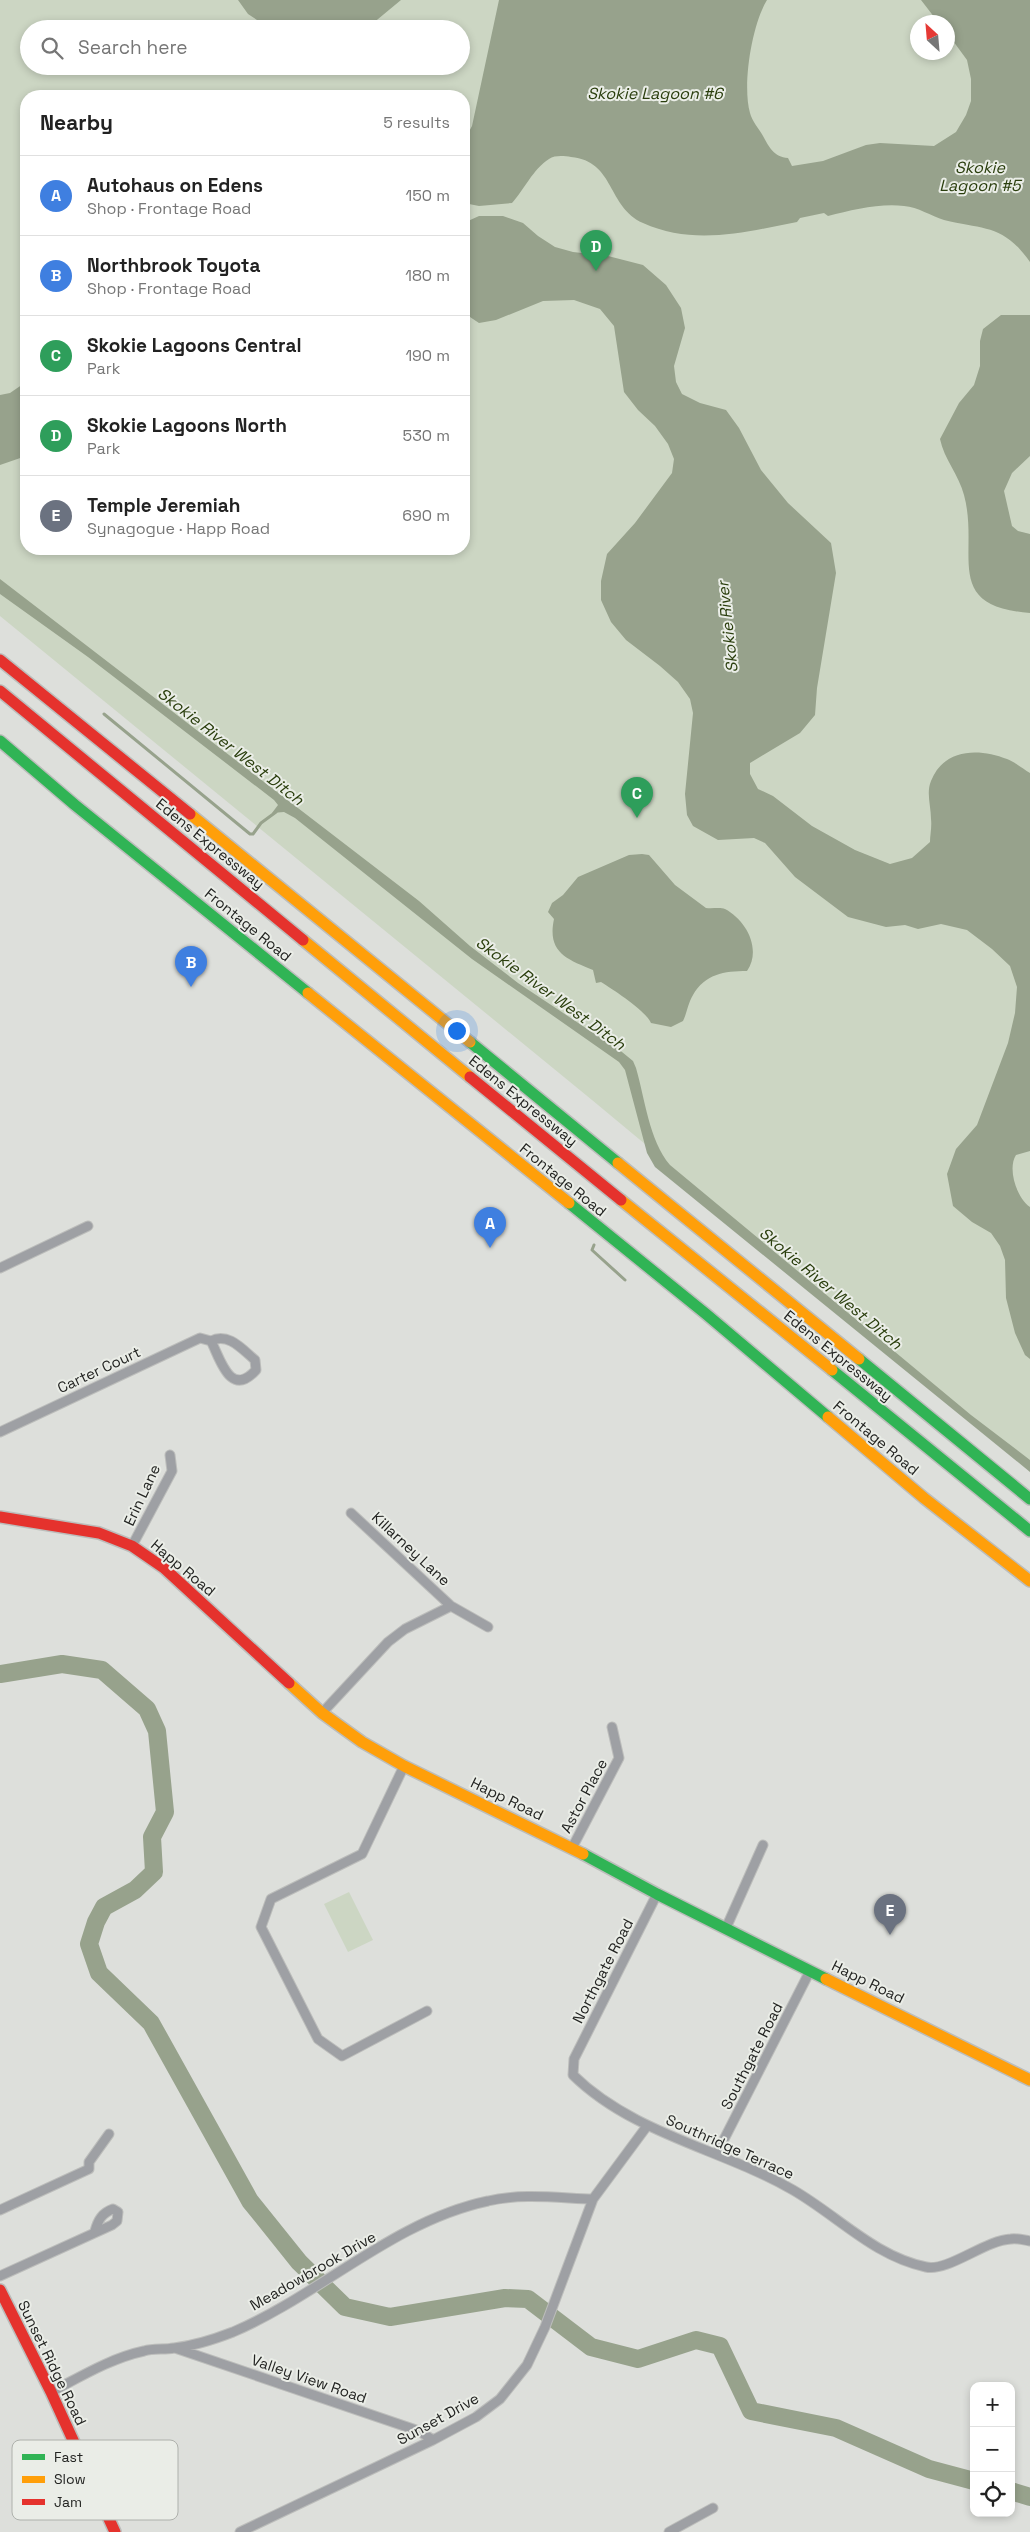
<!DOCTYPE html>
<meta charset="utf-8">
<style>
body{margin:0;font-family:"Space Grotesk",sans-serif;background:#f6f6f6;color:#222}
.controls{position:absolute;right:15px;bottom:15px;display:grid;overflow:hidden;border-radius:10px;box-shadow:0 2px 8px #0003}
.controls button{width:45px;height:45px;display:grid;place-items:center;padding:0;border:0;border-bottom:1px solid #e0e0e0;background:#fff;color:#222;font:25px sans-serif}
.compass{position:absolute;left:910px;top:15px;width:45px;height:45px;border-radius:50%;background:#fff;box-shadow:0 2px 8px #0003;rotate:334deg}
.you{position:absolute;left:456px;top:1030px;width:18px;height:18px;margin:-12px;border:4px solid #fff;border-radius:50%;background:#1a73e8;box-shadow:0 0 0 8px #1a73e833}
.badge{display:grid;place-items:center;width:32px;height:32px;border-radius:50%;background:#646563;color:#fff;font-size:16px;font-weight:700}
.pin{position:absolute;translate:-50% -41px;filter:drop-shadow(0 1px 2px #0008)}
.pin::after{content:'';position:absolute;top:26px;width:18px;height:15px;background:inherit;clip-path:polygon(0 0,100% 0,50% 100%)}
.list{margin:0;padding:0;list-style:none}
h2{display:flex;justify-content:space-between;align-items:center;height:65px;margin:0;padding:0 20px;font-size:21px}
h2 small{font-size:16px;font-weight:400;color:#767676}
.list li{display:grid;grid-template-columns:32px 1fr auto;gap:15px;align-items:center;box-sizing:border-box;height:80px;padding:0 20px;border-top:1px solid #e0e0e0}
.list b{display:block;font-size:19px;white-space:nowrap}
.list p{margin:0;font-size:16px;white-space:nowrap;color:#767676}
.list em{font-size:16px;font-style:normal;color:#767676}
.icon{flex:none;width:28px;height:28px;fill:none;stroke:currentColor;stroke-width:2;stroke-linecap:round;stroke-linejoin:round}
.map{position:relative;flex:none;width:1030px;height:2532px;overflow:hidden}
.search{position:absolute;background:#fff;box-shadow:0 2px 8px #0003;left:20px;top:20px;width:450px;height:55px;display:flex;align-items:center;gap:12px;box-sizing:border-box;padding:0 18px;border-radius:28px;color:#767676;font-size:19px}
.panel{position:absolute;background:#fff;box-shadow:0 2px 8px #0003;left:20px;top:90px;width:450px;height:465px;border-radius:20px}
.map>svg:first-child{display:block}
.green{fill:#ccd6c3;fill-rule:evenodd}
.water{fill:#97a28c}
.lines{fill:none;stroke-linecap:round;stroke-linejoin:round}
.stream{stroke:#97a28c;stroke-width:3}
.river{stroke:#97a28c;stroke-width:18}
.street-casing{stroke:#bcbdbb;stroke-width:11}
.fast-casing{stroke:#bcbdbb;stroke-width:14}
.slow-casing{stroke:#bcbdbb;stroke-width:14}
.jam-casing{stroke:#bcbdbb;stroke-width:14}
.street{stroke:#9ea0a4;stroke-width:9}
.fast{stroke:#30b455;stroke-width:11}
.slow{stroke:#ff9f0a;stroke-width:11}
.jam{stroke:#e5322d;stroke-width:11}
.labels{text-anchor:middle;stroke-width:4;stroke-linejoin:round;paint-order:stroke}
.street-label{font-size:15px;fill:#232422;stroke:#eaede7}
.water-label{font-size:16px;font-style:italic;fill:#2a3e0d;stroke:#eaede7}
.key{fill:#eaede7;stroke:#aeb1ac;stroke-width:1}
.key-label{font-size:14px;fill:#232422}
</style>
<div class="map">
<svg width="1030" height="2532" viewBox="0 0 1030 2532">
<rect width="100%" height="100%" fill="#dddfdb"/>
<!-- green -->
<path class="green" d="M0 0H1030V1465L714 1208 645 1144 592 1100 0 616ZM918 22H948V52H918ZM29 29H461V66H29ZM26 96H464V549H26Z
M349 1892 373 1940 348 1952 324 1904Z"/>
<!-- water -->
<path class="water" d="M238 0H401L366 29H281L263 24 248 14Z
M499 0H767C752 24 742 85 750 113 752 121 759 129 763 136 769 147 774 157 788 158L792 166 823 161 866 145 880 143 934 146 956 132 966 115 971 101V79L967 60 948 34V22H938L921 0H1030V262C1003 224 985 230 944 220 931 216 918 207 904 206 880 203 852 210 828 216L824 213 800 218 797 222C745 232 694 246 643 223 607 207 615 161 571 157 564 156 555 155 549 159 533 169 524 190 512 203L479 206 464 203V141L472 126Z
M479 216H503L523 223 538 236 555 247 573 252 608 256 643 265 666 285 681 308 685 328 674 366 676 382 682 394 700 403 726 410 739 428 761 470 788 503 831 543 836 573 817 688 815 715 800 733 750 763V774L758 789 773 796 812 826 855 850 890 864 912 858 930 842C930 835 932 827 931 819 931 806 926 793 931 781 944 748 979 748 1007 759 1015 762 1023 769 1030 773V1151L1016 1155C1007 1169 1017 1198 1030 1207V1359L1025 1355 1015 1333 1006 1298 1005 1260 1000 1246 991 1233 972 1222 953 1206 947 1174 956 1149 977 1125 1008 1043 1015 1013 1017 987 1010 966 992 949 967 930 941 924 918 929 905 925 886 927 848 917 795 877 765 843 754 838 718 840 693 826 687 815 685 794 693 713 690 699 678 682 660 666 626 640 611 622 601 600V581L607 554 635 523 672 473 674 459 668 444 655 426 638 410 624 392 614 326 600 309 574 300 543 301 496 320 479 323 464 313V226L468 221Z
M1001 315H1030V456L1012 473 1004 491 1012 526 1018 531 1030 534V613C941 606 980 554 964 495 959 475 944 459 940 439L959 403 974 385 980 366V341L983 329Z
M26 382V456L0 465V395L10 393Z
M0 579 419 901 470 946 518 983 622 1052 633 1061 636 1068C645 1099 649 1140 670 1165L971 1415 1030 1460V1472L655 1167 647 1153 625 1070 619 1062 472 959 295 818 284 812 272 813 278 805 274 800 88 657 0 594Z
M642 854 649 855 675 885 706 908C712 909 720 907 725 909 746 920 762 949 747 971 724 971 705 974 693 995 688 1003 687 1013 683 1021L671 1027 651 1023C645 1010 615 991 601 982L596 983 593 970C566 959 547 952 554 919L548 912 552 903 563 895 578 877 629 855Z"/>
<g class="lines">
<!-- stream -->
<path class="stream" d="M104 714 250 834H253L261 823 276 812
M594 1245 592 1250 625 1280"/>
<!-- river -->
<path class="river" d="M0 1674 62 1664 102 1670 147 1709 157 1731 165 1812 152 1837 154 1872 135 1890 104 1907 96 1922 89 1944 99 1973 151 2023 250 2201 299 2262 345 2307 390 2317 505 2298 528 2299 591 2347 638 2359 696 2340 720 2346 751 2411 836 2428 929 2469 974 2481
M1011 2491 1030 2497"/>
<defs>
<path id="street" d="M0 1268 88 1226
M0 1432 200 1338 211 1341C228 1332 242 1349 255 1360L256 1370C230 1399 220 1358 211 1341
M351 1513 451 1606 488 1627
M132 1546 172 1471 170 1455
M322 1713 388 1642 405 1629 451 1606
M404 1766 362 1854 271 1899 261 1927 318 2039 342 2056 427 2011
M572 1848 619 1758 612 1727
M657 1894 574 2059 573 2075C633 2134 722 2149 793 2190 838 2216 874 2256 926 2267 948 2272 985 2240 1011 2239 1017 2238 1024 2240 1030 2241
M726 1928 763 1845
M717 2153 810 1971
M0 2210 89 2169V2162L109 2134
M0 2276 112 2225 117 2221 118 2212 113 2209C102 2213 98 2220 95 2231
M175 2348 419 2431 433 2440
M51 2392C80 2377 111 2358 144 2351 154 2348 164 2350 174 2348 193 2346 215 2339 233 2332 320 2295 393 2221 488 2201 521 2193 559 2198 593 2199
M240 2532 433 2440 476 2417 500 2399 527 2365 545 2327 593 2199 647 2126
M669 2532 713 2508"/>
<path id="fast" d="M0 741 75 805 308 993
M470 1042 618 1163
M569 1203 706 1314 828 1417
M859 1359 1030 1499
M832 1370 1030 1531
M583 1854 657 1894 826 1979"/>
<path id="slow" d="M190 814 470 1042
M303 940 470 1077
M308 993 569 1203
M618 1163 859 1359
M621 1200 832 1370
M828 1417 924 1498 1030 1581
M289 1683 322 1713 362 1742 404 1766 583 1854
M826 1979 1030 2080"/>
<path id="jam" d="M0 660 190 814
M0 691 303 940
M470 1077 621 1200
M0 1517 99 1533 132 1546 164 1568 289 1683
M0 2290 51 2392 115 2532"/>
</defs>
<!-- street casing -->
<use href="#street" class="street-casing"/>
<!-- fast casing -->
<use href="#fast" class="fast-casing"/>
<!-- slow casing -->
<use href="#slow" class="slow-casing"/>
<!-- jam casing -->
<use href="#jam" class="jam-casing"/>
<!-- street -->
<use href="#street" class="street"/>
<!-- fast -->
<use href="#fast" class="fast"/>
<!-- slow -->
<use href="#slow" class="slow"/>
<!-- jam -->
<use href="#jam" class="jam"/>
</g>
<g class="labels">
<!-- street labels -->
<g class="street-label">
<text transform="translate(210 844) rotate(39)" y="5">Edens Expressway</text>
<text transform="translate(248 925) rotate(39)" y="5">Frontage Road</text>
<text transform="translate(523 1101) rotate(39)" y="5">Edens Expressway</text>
<text transform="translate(563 1180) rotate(39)" y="5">Frontage Road</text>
<text transform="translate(838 1356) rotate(39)" y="5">Edens Expressway</text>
<text transform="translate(99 1370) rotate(-25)" y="5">Carter Court</text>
<text transform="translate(876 1438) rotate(40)" y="5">Frontage Road</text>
<text transform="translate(142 1495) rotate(-65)" y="5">Erin Lane</text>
<text transform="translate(411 1549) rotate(43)" y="5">Killarney Lane</text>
<text transform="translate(183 1568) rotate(40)" y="5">Happ Road</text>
<text transform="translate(584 1796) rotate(-62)" y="5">Astor Place</text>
<text transform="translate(507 1799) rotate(26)" y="5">Happ Road</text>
<text transform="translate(603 1971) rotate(-63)" y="5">Northgate Road</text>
<text transform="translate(868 1982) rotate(26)" y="5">Happ Road</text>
<text transform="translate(752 2056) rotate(-63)" y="5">Southgate Road</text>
<text transform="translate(730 2147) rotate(24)" y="5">Southridge Terrace</text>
<text transform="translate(313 2271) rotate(-30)" y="5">Meadowbrook Drive</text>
<text transform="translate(52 2363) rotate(64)" y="5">Sunset Ridge Road</text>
<text transform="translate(309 2379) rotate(19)" y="5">Valley View Road</text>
<text transform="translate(438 2419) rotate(-29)" y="5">Sunset Drive</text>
</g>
<!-- water labels -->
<g class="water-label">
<text x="655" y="99">Skokie Lagoon #6</text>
<text x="980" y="173">Skokie<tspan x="980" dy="18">Lagoon #5</tspan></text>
<text transform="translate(727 627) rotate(-96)" y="6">Skokie River</text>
<text transform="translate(231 746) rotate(38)" y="6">Skokie River West Ditch</text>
<text transform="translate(551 993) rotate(36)" y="6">Skokie River West Ditch</text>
<text transform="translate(831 1288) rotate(40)" y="6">Skokie River West Ditch</text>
</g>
</g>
<!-- legend -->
<rect x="12" y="2440" width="166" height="80" rx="8" class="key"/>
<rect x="22" y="2454" width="23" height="6" fill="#30b455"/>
<rect x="22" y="2476" width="23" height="7" fill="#ff9f0a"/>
<rect x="22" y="2499" width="23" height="6" fill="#e5322d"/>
<g class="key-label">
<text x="54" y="2462">Fast</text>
<text x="54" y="2484">Slow</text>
<text x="54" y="2507">Jam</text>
</g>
</svg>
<div class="controls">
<button>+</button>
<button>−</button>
<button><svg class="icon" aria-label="locate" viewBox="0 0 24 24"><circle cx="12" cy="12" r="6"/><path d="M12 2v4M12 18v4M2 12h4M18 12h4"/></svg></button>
</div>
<svg class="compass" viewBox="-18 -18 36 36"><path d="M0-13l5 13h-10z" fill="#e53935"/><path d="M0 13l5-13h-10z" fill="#767676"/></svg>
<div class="you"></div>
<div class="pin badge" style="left:490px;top:1248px;background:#3f7fe0">A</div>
<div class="pin badge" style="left:191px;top:987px;background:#3f7fe0">B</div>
<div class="pin badge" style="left:637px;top:818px;background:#2e9e5b">C</div>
<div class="pin badge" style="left:596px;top:271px;background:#2e9e5b">D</div>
<div class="pin badge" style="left:890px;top:1935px;background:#6b7280">E</div>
<div class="search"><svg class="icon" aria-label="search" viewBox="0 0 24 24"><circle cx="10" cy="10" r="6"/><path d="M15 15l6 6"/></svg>Search here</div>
<section class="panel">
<h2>Nearby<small>5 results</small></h2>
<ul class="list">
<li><span class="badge" style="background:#3f7fe0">A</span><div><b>Autohaus on Edens</b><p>Shop · Frontage Road</p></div><em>150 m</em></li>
<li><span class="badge" style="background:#3f7fe0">B</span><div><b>Northbrook Toyota</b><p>Shop · Frontage Road</p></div><em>180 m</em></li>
<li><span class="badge" style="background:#2e9e5b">C</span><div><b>Skokie Lagoons Central</b><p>Park</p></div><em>190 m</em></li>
<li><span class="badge" style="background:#2e9e5b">D</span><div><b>Skokie Lagoons North</b><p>Park</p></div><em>530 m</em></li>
<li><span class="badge" style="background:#6b7280">E</span><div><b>Temple Jeremiah</b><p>Synagogue · Happ Road</p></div><em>690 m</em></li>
</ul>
</section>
</div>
